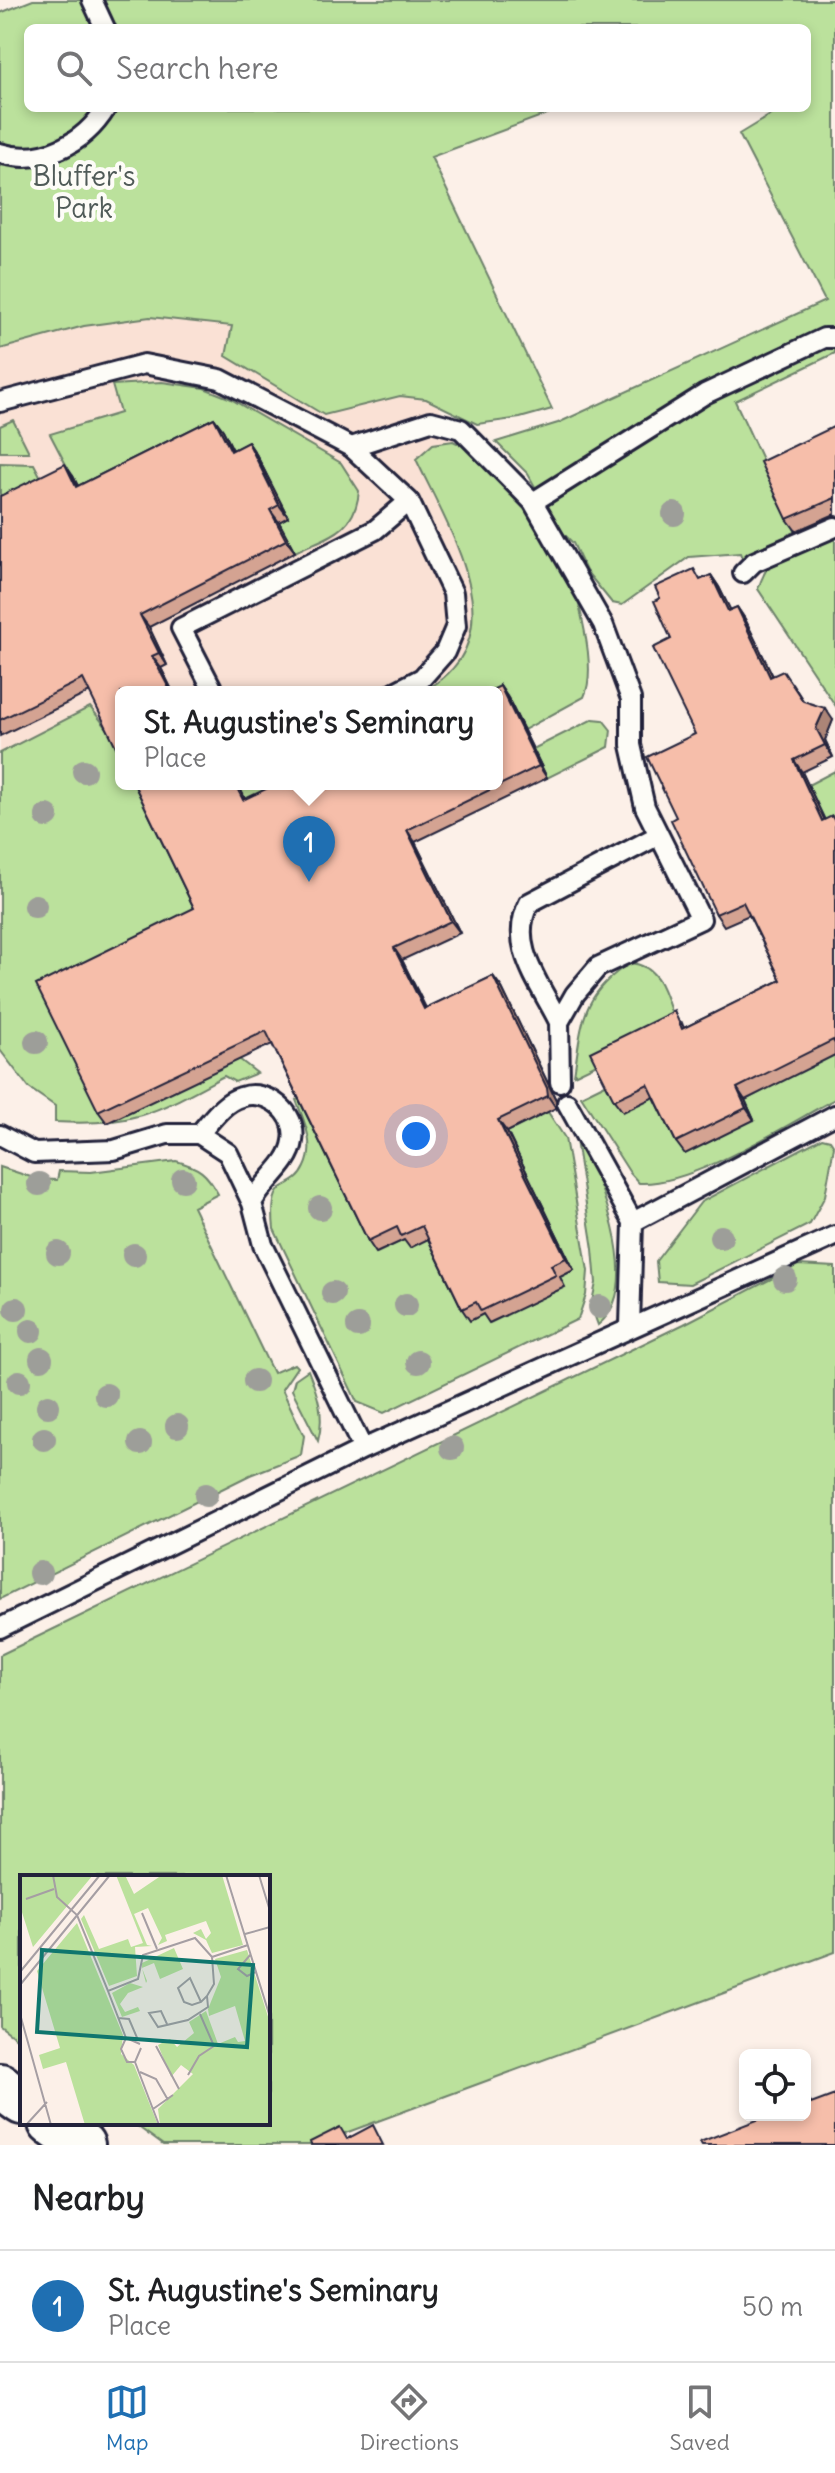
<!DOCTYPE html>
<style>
body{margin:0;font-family:Delius,sans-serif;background:#f6f6f6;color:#202124}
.controls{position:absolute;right:24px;bottom:24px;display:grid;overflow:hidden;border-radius:12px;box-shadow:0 4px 12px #0003}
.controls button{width:72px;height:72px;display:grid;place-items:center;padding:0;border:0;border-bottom:2px solid #e0e0e0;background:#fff;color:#202124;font:40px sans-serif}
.you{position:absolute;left:416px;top:1136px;width:28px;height:28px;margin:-20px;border:6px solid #fff;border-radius:50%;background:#1a73e8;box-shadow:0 0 0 12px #1a73e833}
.badge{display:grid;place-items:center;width:52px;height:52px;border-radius:50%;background:#1f6fb2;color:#fff;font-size:26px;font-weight:700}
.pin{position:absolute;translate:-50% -66px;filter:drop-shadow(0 2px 4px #0008)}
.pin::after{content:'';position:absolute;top:42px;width:28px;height:24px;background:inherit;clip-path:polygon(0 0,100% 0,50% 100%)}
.popup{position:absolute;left:115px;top:686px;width:388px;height:104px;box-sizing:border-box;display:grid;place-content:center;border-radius:12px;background:#fff;filter:drop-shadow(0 2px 6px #0005);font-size:26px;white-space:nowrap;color:#757577}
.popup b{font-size:30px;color:#202124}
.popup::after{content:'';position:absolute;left:50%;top:100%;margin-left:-16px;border:16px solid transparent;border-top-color:#fff}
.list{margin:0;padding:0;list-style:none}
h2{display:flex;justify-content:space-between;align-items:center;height:104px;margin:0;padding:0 32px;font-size:34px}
h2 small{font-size:26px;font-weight:400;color:#757577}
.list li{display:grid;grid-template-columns:52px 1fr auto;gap:24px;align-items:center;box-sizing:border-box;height:112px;padding:0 32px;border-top:2px solid #e0e0e0}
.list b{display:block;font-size:30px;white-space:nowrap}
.list p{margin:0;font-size:26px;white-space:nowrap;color:#757577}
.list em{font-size:26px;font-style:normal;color:#757577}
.icon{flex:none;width:44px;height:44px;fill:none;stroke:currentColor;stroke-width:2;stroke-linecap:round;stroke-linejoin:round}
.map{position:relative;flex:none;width:835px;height:2145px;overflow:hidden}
.search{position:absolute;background:#fff;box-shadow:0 4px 12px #0003;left:24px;right:24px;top:24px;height:88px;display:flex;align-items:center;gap:20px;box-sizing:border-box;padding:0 28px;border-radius:12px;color:#757577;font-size:30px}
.sheet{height:216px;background:#fff}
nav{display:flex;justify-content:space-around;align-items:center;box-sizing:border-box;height:112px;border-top:2px solid #e0e0e0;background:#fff;font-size:22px;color:#757577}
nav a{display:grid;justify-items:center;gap:4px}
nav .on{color:#1f6fb2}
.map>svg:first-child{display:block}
.built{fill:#fae1d5}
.green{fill:#bbe19c;stroke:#6e826c;stroke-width:2}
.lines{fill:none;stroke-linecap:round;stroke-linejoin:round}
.service-casing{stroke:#22223b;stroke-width:24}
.primary-casing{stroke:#22223b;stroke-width:50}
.service{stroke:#fdfcf7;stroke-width:18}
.primary{stroke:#fdfcf7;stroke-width:44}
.tree{fill:#9d9e99}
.wall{fill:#d4a392;stroke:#22223b;stroke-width:2}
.shaded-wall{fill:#ac8577;stroke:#22223b;stroke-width:2}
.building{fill:#f6beaa;stroke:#22223b;stroke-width:2}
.labels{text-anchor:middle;stroke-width:8;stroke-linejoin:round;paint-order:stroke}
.park-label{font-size:28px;fill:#505b58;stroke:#fdfcf7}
.inset-road{fill:none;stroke:#a59ea3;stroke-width:2}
.view{fill:#0f766e;fill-opacity:0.15;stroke:#0f766e;stroke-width:4}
.inset-edge{fill:none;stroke:#22223b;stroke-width:4}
</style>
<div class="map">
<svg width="835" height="2145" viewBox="0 0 835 2145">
<rect width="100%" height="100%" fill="#fcf0e8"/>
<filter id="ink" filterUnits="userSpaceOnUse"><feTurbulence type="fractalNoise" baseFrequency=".0125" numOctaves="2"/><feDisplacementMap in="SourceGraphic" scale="16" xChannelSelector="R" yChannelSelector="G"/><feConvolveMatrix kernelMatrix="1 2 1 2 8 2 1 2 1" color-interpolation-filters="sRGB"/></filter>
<g filter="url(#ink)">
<!-- built -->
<path class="built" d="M349 187 546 664 490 692H121V727L0 783V317Z"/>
<!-- green -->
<path class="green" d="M33 0H835V353L735 401 797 535 743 560 740 553 689 557 622 605 612 603 586 571 573 543 558 528 528 474 496 442 558 423 825 301 739 134 782 108H807V28H28V108H563L431 157 552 409 520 418 477 424 426 399 400 396 324 415 226 356 232 326 150 317 84 326 0 349V13Z
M162 382 204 388 229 398 341 463 359 491C355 535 324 537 295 552L289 541 271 526 288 517 256 454 89 509 50 434 120 413 112 385Z
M13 420 29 452H0V426Z
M453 441C472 449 488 461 503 476 514 487 575 591 579 605 585 630 595 674 584 697L524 730 508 699 497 692H422C521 640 450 532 416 459L433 444Z
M0 463 34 464 47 489 0 512Z
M835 516V705L758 589C772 547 796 535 835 516Z
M90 707C115 737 121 745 121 784H137L210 936 239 1059 257 1073 235 1082 224 1076C157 1112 133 1127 55 1122V1106L29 1088 0 1050V753Z
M593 719 603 720 611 730 609 747 547 778 533 749Z
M835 771V831L831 833 808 785Z
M238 784H309L251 812Z
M630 963C663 966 665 998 676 1026L574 1075C582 1023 581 994 630 963Z
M835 1055V1099C786 1125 693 1186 639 1183L630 1173 581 1096 642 1066 649 1094 754 1120 745 1100Z
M301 1098 377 1253 406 1239 430 1238 471 1320 484 1314 490 1323 564 1287 560 1277 574 1270 507 1132 548 1112 565 1138 588 1271 586 1295 578 1319 384 1413 357 1402 274 1229C268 1171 292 1196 305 1167 316 1145 304 1121 296 1100Z
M573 1121C594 1167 649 1285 598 1325L591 1306 596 1283 593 1249Z
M822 1138 830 1140 834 1146 825 1196 810 1224 690 1284 658 1282 656 1261 701 1202Z
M176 1161C199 1167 207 1173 218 1194L193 1207 273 1373 294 1364 297 1367 282 1389 304 1436 301 1455 250 1475 0 1599V1167L37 1179 57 1180 59 1171 91 1172Z
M798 1265 835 1267V1952L313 2145H163L133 2123H268V1877H22V2042L0 2026V1655L684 1324Z
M308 1370C318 1395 325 1415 318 1441L292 1390 295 1379Z"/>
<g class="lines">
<defs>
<path id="service" d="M92 0 105 28
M0 153C41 166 84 144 106 108
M0 402 144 364 220 379 351 447 409 501 453 593 456 626 445 652 422 678 395 692
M351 447 431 421 461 429 533 502 603 624 631 699V745L645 807 701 919 598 967 575 994 559 1022C540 983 507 945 529 903L659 835
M533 502 705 394 824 338H835
M743 573 754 562 835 527
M214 692 181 628 375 530 409 501
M559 1022 560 1082
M567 1103 633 1222
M199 1134C211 1121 223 1102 241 1097 267 1088 298 1113 293 1141 290 1165 263 1181 252 1203
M0 1135 34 1153 114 1150 167 1134H199L228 1153 252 1203 263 1245 363 1449 0 1628
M630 1326 633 1222 835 1115
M363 1449 835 1236"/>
<path id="primary" d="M0 2086 22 2102
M51 2123 82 2145"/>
</defs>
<!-- service casing -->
<use href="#service" class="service-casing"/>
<!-- primary casing -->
<use href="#primary" class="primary-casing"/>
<!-- service -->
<use href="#service" class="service"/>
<!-- primary -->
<use href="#primary" class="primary"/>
</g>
<!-- trees -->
<g class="tree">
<circle cx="674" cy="514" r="12"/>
<circle cx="84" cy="771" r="12"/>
<circle cx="47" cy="816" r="12"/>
<circle cx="35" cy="906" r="12"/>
<circle cx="36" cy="1042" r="12"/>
<circle cx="183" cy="1180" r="12"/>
<circle cx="39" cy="1184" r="12"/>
<circle cx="320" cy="1208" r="12"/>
<circle cx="721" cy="1237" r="12"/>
<circle cx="58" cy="1253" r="12"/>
<circle cx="134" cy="1255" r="12"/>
<circle cx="785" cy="1279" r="12"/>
<circle cx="333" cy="1293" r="12"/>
<circle cx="406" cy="1305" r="12"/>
<circle cx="600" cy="1307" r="12"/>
<circle cx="16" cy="1309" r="12"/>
<circle cx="358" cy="1326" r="12"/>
<circle cx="31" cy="1331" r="12"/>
<circle cx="41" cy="1359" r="12"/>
<circle cx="418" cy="1362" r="12"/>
<circle cx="255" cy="1381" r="12"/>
<circle cx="19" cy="1382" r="12"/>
<circle cx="106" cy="1395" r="12"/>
<circle cx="48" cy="1406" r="12"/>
<circle cx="177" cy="1426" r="12"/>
<circle cx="44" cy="1439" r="12"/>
<circle cx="140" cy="1443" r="12"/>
<circle cx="452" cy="1448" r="12"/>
<circle cx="206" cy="1495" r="12"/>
<circle cx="40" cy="1573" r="12"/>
</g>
<!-- wall -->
<path class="wall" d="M214 418 223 430 233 450 248 442 256 454 288 517 279 522 295 552 149 627 167 665 161 668 173 692H90L0 736V496L73 476 78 486Z
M835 426V514L796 531 787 519Z
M711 575 719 587 730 610 737 607 745 619 773 676 792 683 804 702 833 720 825 740 833 757 802 772 824 820H835V1055L745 1100 754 1120 685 1154 676 1142 654 1097 623 1112 614 1100 682 1023 684 1028 781 980 749 915 724 926 716 914 676 817 695 734 660 598Z
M500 686 508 698 547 778 415 842 460 933 402 960 426 1008 493 976 502 988 556 1100V1108L507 1132 574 1270 560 1277 565 1287 489 1323 483 1314 470 1321 462 1309 428 1239 410 1248 404 1240 376 1253 368 1241 272 1044 107 1123 98 1111 194 908 134 784H238L245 799 497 784Z"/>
<!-- shaded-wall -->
<path class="shaded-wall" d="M214 418 223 430 239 463 231 451Z
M248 442 256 454 288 517 279 505Z
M65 464 73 476 84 499 76 487Z
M270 510 279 522 295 552 286 540Z
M711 575 719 587 737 623 728 611Z
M737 607 745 619 779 689 770 677Z
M140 615 149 627 167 665 159 653Z
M152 656 161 668 173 692H171Z
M500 686 508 698 547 778 539 766Z
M825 708 833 720 825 740 833 757 825 745 816 728Z
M794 760 802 772 831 833 822 821Z
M235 784H238L251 812 243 800Z
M407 830 415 842 460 933 451 921Z
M394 948 402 960 432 1021 424 1009Z
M493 976 502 988 556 1100V1108L548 1096Z
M737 1088 745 1100 754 1120 746 1108Z
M498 1120 507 1132 574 1270 566 1258Z"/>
<!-- building -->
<path class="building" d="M214 418 231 451 248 442 279 505 270 510 286 540 140 615 159 653 152 656 171 692H121V757L83 679 0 720V496L65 464 76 487Z
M835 426V498L787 519 760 462Z
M694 569 700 580 711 575 728 611 737 607 770 677 783 671 803 701 825 708 816 728 825 745 794 760 822 821 832 816 835 822V1044L833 1040 737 1088 746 1108 676 1142 648 1084 614 1100 590 1052 674 1011 682 1029 781 980 743 902 716 914 671 820 676 817 647 757 695 734 653 648 671 639 654 601 660 598 655 587Z
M500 686 539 766 407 830 451 921 394 948 424 1009 493 976 547 1088 548 1096 498 1120 566 1258 551 1265 556 1275 481 1311 476 1302 462 1309 422 1226 401 1236 397 1227 368 1241 266 1031 98 1111 36 985 194 908 134 784H235L243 800 276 784H497V692H488Z
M835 2095V2145H702L700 2142 760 2119 759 2115H805V2098L808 2097 811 2104Z
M373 2125 383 2145H311L310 2142 340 2127 347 2139Z"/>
</g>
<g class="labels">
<!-- park labels -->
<g class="park-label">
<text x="84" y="186">Bluffer's<tspan x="84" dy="32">Park</tspan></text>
</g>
</g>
<!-- overview -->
<g transform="translate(20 1875)">
<rect width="250" height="250" fill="#fcf0e8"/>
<path d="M0 0H73L13 72 0 31ZM96 0H105L114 19 142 0H202L223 70 192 78 186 65 173 58 181 54 186 64 191 58 186 46 145 60 147 66 138 70 142 63 128 33 114 39 127 70 132 71 115 72 117 101 89 111 61 44 64 40 79 74 108 64 111 72 123 68ZM57 48 103 160 101 179 114 190 138 250H65L46 187 23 194 19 180 40 173 17 96ZM154 73 163 94 140 104 134 88 122 93 127 106 126 108 123 97 122 92V88ZM227 75 250 148V250H140L138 234 173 199 161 190 151 202 138 170 150 164 157 172 174 158 169 147 186 136 198 169 215 162 218 167 225 166 215 131 189 141 188 134 201 102 195 84ZM110 108 123 112 108 118 100 129 105 137 118 132 120 136 102 142 92 118Z" fill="#bbe19c"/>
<path class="inset-road" d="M33 0 37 22 57 40 88 116 118 104 123 80 175 63 192 82 194 109 187 121 181 127 172 130 164 127 158 113 170 103 181 127M206 0 250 142M239 0 250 36M6 24 34 14M122 38 137 74M225 59 250 52M231 79 218 94 227 101 236 97M192 82 228 70M0 97 80 0M0 110 90 0M88 116 106 163 120 169M0 139 31 250M98 143 109 144 118 165M147 149 141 136 129 138 138 152 168 145 188 132 187 121M106 163 101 174 107 187H115L121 173M136 171 159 214M115 187 139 250M120 197 136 204 148 225M168 200 179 181 194 171 180 139M133 234 153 220M6 250 27 227"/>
<path class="view" d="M22 75 233 90 227 172 17 157Z"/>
<rect width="250" height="250" class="inset-edge"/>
</g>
</svg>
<div class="controls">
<button><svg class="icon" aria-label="locate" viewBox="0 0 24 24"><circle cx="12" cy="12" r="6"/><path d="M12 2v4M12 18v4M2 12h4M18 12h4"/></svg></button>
</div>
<div class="you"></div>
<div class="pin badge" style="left:309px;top:882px">1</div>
<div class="popup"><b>St. Augustine's Seminary</b>Place</div>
<div class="search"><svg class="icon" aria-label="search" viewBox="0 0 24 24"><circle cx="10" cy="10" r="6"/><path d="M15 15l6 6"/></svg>Search here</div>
</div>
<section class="sheet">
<h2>Nearby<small></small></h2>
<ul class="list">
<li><span class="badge">1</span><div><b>St. Augustine's Seminary</b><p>Place</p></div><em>50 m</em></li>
</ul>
</section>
<nav>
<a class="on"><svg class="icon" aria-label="map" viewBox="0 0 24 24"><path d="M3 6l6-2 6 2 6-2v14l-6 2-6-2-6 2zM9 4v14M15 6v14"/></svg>Map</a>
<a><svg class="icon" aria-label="directions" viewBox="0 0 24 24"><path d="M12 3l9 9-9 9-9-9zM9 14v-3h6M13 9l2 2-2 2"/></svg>Directions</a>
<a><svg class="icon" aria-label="saved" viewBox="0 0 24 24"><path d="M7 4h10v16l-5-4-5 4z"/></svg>Saved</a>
</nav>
